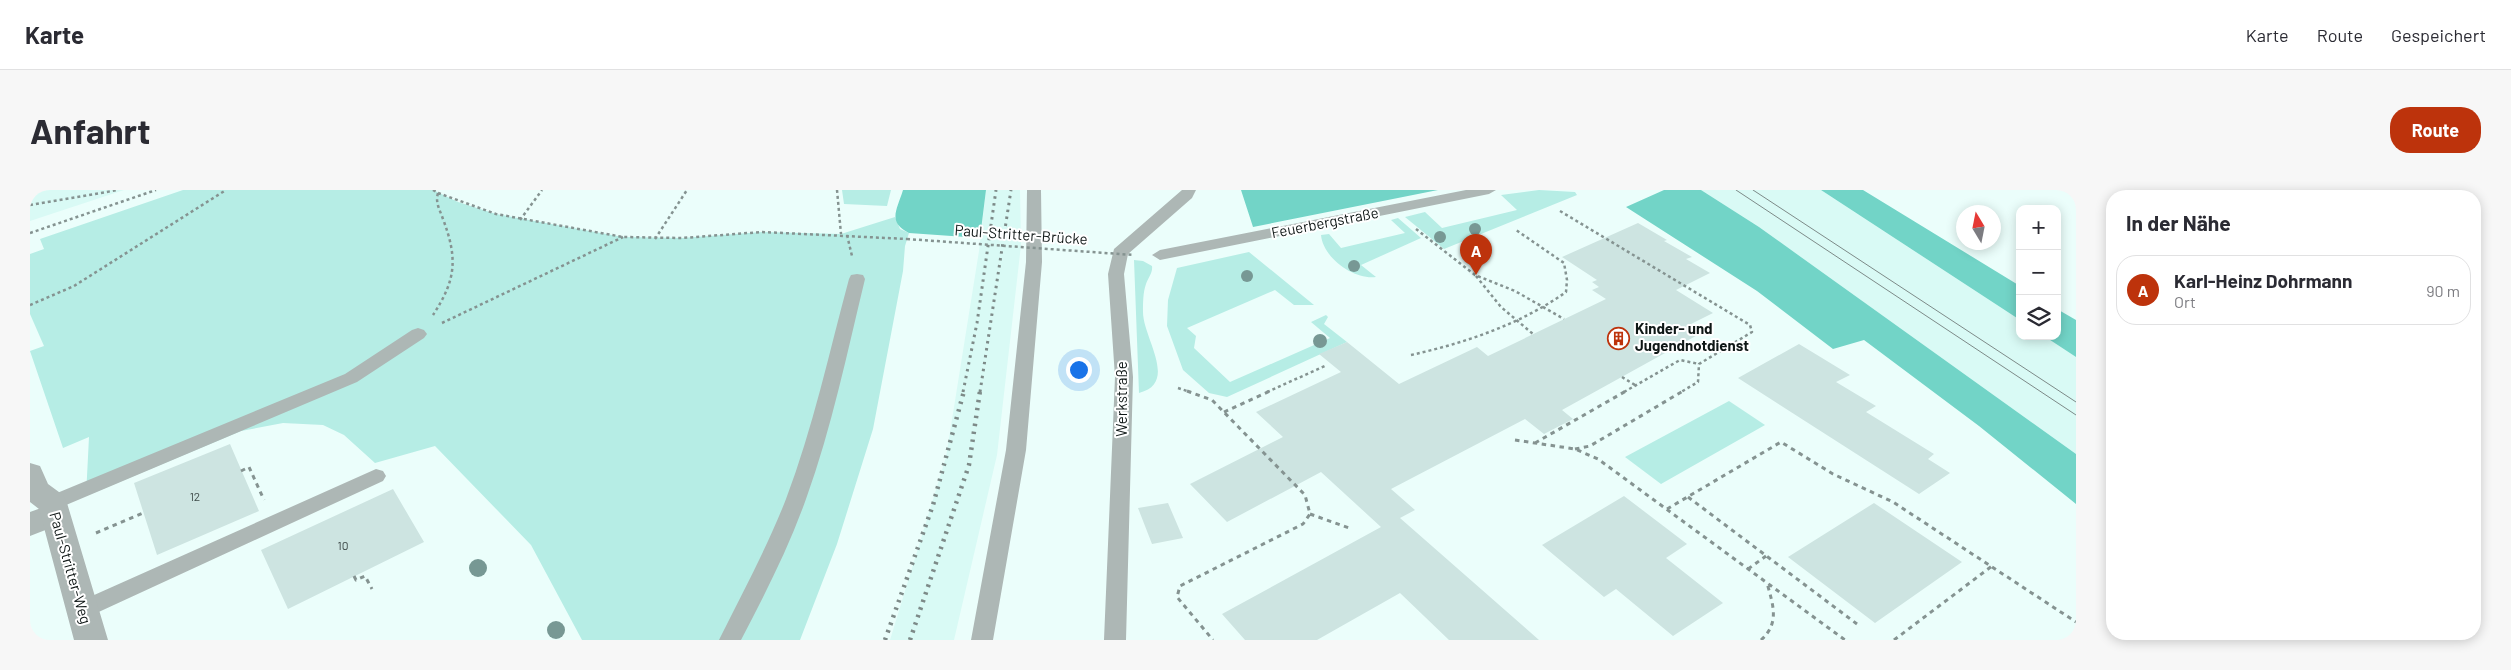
<!DOCTYPE html>
<html lang="de">
<meta charset="utf-8">
<style>
body{margin:0;font-family:Barlow,sans-serif;background:#f7f7f7;color:#2b2b33}
.controls{position:absolute;right:15px;top:15px;display:grid;overflow:hidden;border-radius:10px;box-shadow:0 2px 12px #0003}
.controls button{width:45px;height:45px;display:grid;place-items:center;padding:0;border:0;border-bottom:1px solid #e1e1e2;background:#fff;color:#2b2b33;font:25px sans-serif}
.compass{position:absolute;left:1926px;top:15px;width:45px;height:45px;border-radius:50%;background:#fff;box-shadow:0 2px 12px #0003;rotate:350deg}
.you{position:absolute;left:1048px;top:179px;width:18px;height:18px;margin:-12px;border:4px solid #fff;border-radius:50%;background:#1a73e8;box-shadow:0 0 0 8px #1a73e833}
.badge{display:grid;place-items:center;width:32px;height:32px;border-radius:50%;background:#bd330c;color:#fff;font-size:16px;font-weight:700}
.pin{position:absolute;translate:-50% -41px;filter:drop-shadow(0 1px 2px #0008)}
.pin::after{content:'';position:absolute;top:26px;width:18px;height:15px;background:inherit;clip-path:polygon(0 0,100% 0,50% 100%)}
.list{margin:0;padding:0;list-style:none}
h2{display:flex;justify-content:space-between;align-items:center;height:65px;margin:0;padding:0 20px;font-size:21px}
h2 small{font-size:16px;font-weight:400;color:#7c7c81}
.list li{display:grid;grid-template-columns:32px 1fr auto;gap:15px;align-items:center;box-sizing:border-box;height:70px;margin:0 10px 10px;padding:0 10px;border:1px solid #e1e1e2;border-radius:20px}
.list b{display:block;font-size:19px;white-space:nowrap}
.list p{margin:0;font-size:16px;white-space:nowrap;color:#7c7c81}
.list em{font-size:16px;font-style:normal;color:#7c7c81}
.icon{flex:none;width:28px;height:28px;fill:none;stroke:currentColor;stroke-width:2;stroke-linecap:round;stroke-linejoin:round}
.map{position:relative;flex:none;width:2046px;height:450px;overflow:hidden;border-radius:20px}
header{display:flex;align-items:center;gap:30px;box-sizing:border-box;height:70px;padding:0 25px;background:#fff;border-bottom:1px solid #e1e1e2}
header strong{font-size:24px}
nav{display:flex;gap:28px;margin-inline-start:auto;font-size:18px}
.intro{display:flex;align-items:center;justify-content:space-between;box-sizing:border-box;height:120px;padding:0 30px}
h1{margin:0;font-size:35px}
.button{padding:12px 22px;border-radius:20px;background:#bd330c;color:#fff;font-size:18px;font-weight:700}
main{display:flex;gap:30px;padding:0 30px}
aside{flex:1;background:#fff;border-radius:20px;box-shadow:0 2px 12px #0003}
.map>svg:first-child{display:block}
.built{fill:#d9faf5}
.green{fill:#b6ede5}
.forest{fill:#72d4c7}
.building{fill:#cde4e1}
.lines{fill:none;stroke-linecap:round;stroke-linejoin:round}
.path-far1{stroke:#859391;stroke-width:2.5;stroke-dasharray:3 3;stroke-linecap:butt}
.path{stroke:#859391;stroke-width:3;stroke-dasharray:4.5 4.5;stroke-linecap:butt}
.service{fill:#adb7b5;fill-rule:evenodd}
.pedestrian{fill:#adb7b5;fill-rule:evenodd}
.minor{fill:#adb7b5;fill-rule:evenodd}
.tram{stroke:#7d8a88;stroke-width:1}
.rail-far1{stroke:#7d8a88;stroke-width:3;stroke-dasharray:2.5 4.5;stroke-linecap:butt}
.rail{stroke:#7d8a88;stroke-width:4.5;stroke-dasharray:2.5 5.5;stroke-linecap:butt}
.path-bridge{stroke:#859391;stroke-width:2.5;stroke-dasharray:3 3;stroke-linecap:butt}
.tree{fill:#779894}
.labels{text-anchor:middle;stroke-width:4;stroke-linejoin:round;paint-order:stroke}
.number-label{font-size:12px;fill:#3e4a49}
.street-label{font-size:15px;fill:#0f1716;stroke:#fff}
.poi-label{font-size:15px;font-weight:bold;fill:#0f1716;stroke:#fff;text-anchor:start}
</style>
<header>
<strong>Karte</strong>
<nav><a>Karte</a><a>Route</a><a>Gespeichert</a></nav>
</header>
<div class="intro"><h1>Anfahrt</h1><a class="button">Route</a></div>
<main>
<div class="map">
<svg width="2046" height="450" viewBox="0 0 2046 450">
<rect width="100%" height="100%" fill="#ebfefb"/>
<!-- built -->
<path class="built" d="M0 0H94L0 31Z
M956 0H990L991 55 967 265 924 450H860L916 267 949 61Z
M1671 0H1791L1990 130V146H2014L2046 167V264L1729 37Z"/>
<!-- green -->
<path class="green" d="M153 0H403L428 12 466 24 593 47 652 48 732 42 811 44 865 27 870 39 879 43 875 56 873 81 843 239 807 354 770 450H552L501 355 405 256 345 273 314 245 293 235 253 233 211 241 56 306 59 247 33 258 0 161 14 156 0 124V64L14 59 10 49Z
M812 0H861L857 16 814 14Z
M1509 0 1545 2 1547 5 1414 59 1375 27 1395 22 1412 38 1487 20 1471 5Z
M1368 28 1391 48 1331 75 1346 87C1324 90 1293 68 1291 45L1299 44 1311 58 1375 43 1361 30Z
M1219 62 1284 115H1264L1245 100 1157 138 1166 146 1164 158 1200 192 1300 148 1281 132 1296 125 1298 127 1294 134 1317 152 1197 207 1179 203 1153 180 1137 136 1138 110 1147 78Z
M1104 70 1113 71 1122 76C1123 83 1118 88 1116 94 1113 102 1113 113 1113 122 1113 148 1149 193 1109 203Z
M1699 211 1735 235 1631 294 1595 267Z"/>
<!-- forest -->
<path class="forest" d="M873 0H956L950 48 879 43C857 32 867 20 873 0Z
M1211 0H1408L1223 37Z
M1634 0H1671L1729 37 2046 264V314L1949 236 1834 150 1803 159 1727 101 1596 17Z
M1791 0H1833L1990 96V130Z
M2027 119 2046 130V167L2014 146H2027Z"/>
<!-- building -->
<path class="building" d="M1608 33 1637 50 1634 51 1662 67 1656 69 1680 83 1646 100 1683 123 1661 134 1673 142 1532 220 1543 229 1514 244 1495 229 1361 299 1385 320 1370 328 1509 450H1419L1370 403 1287 450H1215L1192 424 1351 337 1291 282 1197 332 1160 294 1253 247 1226 222 1311 182 1289 164 1317 152 1369 194 1447 157 1458 166 1576 109 1562 100 1569 97 1562 92 1567 90 1532 67Z
M1769 154 1820 185 1806 192 1846 216 1836 222 1904 264 1898 269 1920 283 1889 304 1708 188Z
M200 254 229 321 127 365 104 293Z
M363 299 394 352 258 419 231 360Z
M1594 306 1657 354 1636 368 1693 413 1643 446 1586 399 1574 407 1512 355Z
M1138 313 1153 348 1122 354 1108 318Z
M1844 313 1932 372 1845 433 1758 367Z"/>
<g class="lines">
<!-- path-far1 -->
<path class="path-far1" d="M403 0 408 3C405 13 410 20 413 29 428 69 426 90 403 125
M807 0 811 44
M408 3 466 24 593 47 652 48 732 42 877 49
M0 15 88 0
M1530 21 1720 135 1722 142 1669 174 1668 192 1651 202
M490 30 512 0
M1386 39 1445 85 1485 101 1534 129
M0 43 126 0
M817 45 822 66
M625 49 657 0
M1446 86 1471 117 1503 144
M0 115 44 96 196 0
M412 133 593 47
M1381 165C1435 153 1491 134 1536 102L1537 90 1534 73 1486 40
M1592 187 1605 195
M1148 198 1160 202
M1237 202 1295 176
M1594 202 1650 170 1669 174"/>
<!-- path -->
<path class="path" d="M1157 201 1182 210 1275 305 1280 324 1273 334 1150 396 1147 407 1183 450
M1194 222 1240 201
M1485 250 1545 259 1568 269 1815 450
M1505 253 1596 201
M1545 259 1560 256 1653 201
M211 281 219 277 234 310
M1658 307 1827 434
M1637 319 1751 252 1803 284 1863 312 2046 432
M1280 324 1322 339
M66 343 113 323
M1718 379 1736 366
M324 386 326 390 335 386 342 399
M1731 450C1750 433 1743 415 1737 393
M1864 450 1962 376"/>
<!-- service -->
<path class="service" d="M997 0H1011L1012 72 996 260 963 450H941L976 260 996 72Z
M1152 0H1166L1162 8 1098 64 1094 84 1103 187 1096 450H1074L1085 187 1078 84 1084 59Z
M1436 0H1466L1459 4 1130 70 1122 65 1130 60Z
M827 84 833 85 835 89C817 163 802 237 776 309 759 357 735 404 711 450H689C712 403 737 358 756 309 783 238 799 163 819 89L821 85Z
M388 138 394 140 397 144 394 148 327 192 29 318 22 321 15 318 12 313 15 308 315 184 382 140Z
M346 279 353 281 356 286 353 291 60 426 52 429 44 426 41 420 44 414Z"/>
<!-- pedestrian -->
<path class="pedestrian" d="M25 313 36 316 40 324 36 332 0 346V322Z"/>
<!-- minor -->
<path class="minor" d="M0 273 10 276 18 294 33 305 37 313 78 450H44L9 319 0 312Z"/>
<!-- tram -->
<path class="tram" d="M1706 0 2046 225
M1723 0 2046 212"/>
<!-- rail-far1 -->
<path class="rail-far1" d="M933 202 947 133 966 0
M950 202 981 0"/>
<!-- rail -->
<path class="rail" d="M855 450 903 315 934 201
M880 450 939 275 950 201"/>
<!-- path-bridge -->
<path class="path-bridge" d="M877 49 1104 65"/>
</g>
<!-- trees -->
<g class="tree">
<circle cx="1445" cy="39" r="6"/>
<circle cx="1410" cy="47" r="6"/>
<circle cx="1324" cy="76" r="6"/>
<circle cx="1217" cy="86" r="6"/>
<circle cx="1290" cy="151" r="7"/>
<circle cx="448" cy="378" r="9"/>
<circle cx="526" cy="440" r="9"/>
</g>
<!-- icons -->
<defs>
<symbol id="building-ring" viewBox="-11 -11 22 22"><circle r="9.5" fill="#fff" stroke="#bd330c" stroke-width="1.5"/><path d="M-4-6H4V6H1V3H-1V6H-4ZM-2.5-4.3h1.7v1.8h-1.7ZM.8-4.3h1.7v1.8H.8ZM-2.5-1h1.7V.8h-1.7ZM.8-1h1.7V.8H.8Z" fill="#bd330c"/></symbol>
</defs>
<g fill-rule="evenodd">
<use href="#building-ring" x="1576" y="136" width="25" height="25"/>
</g>
<g class="labels">
<!-- number labels -->
<g class="number-label">
<text x="165" y="311">12</text>
<text x="313" y="360">10</text>
</g>
<!-- street labels -->
<g class="street-label">
<text transform="translate(1295 33) rotate(-11)" y="5">Feuerbergstraße</text>
<text transform="translate(991 45) rotate(4)" y="5">Paul-Stritter-Brücke</text>
<text transform="translate(1092 209) rotate(-90)" y="5">Werkstraße</text>
<text transform="translate(40 378) rotate(74)" y="5">Paul-Stritter-Weg</text>
</g>
<!-- poi labels -->
<g class="poi-label">
<text x="1605" y="144">Kinder- und<tspan x="1605" dy="17">Jugendnotdienst</tspan></text>
</g>
</g>
</svg>
<div class="controls">
<button>+</button>
<button>−</button>
<button><svg class="icon" aria-label="layers" viewBox="0 0 24 24"><path d="M12 4l9 5-9 5-9-5zM3 14l9 5 9-5"/></svg></button>
</div>
<svg class="compass" viewBox="-18 -18 36 36"><path d="M0-13l5 13h-10z" fill="#e53935"/><path d="M0 13l5-13h-10z" fill="#7c7c81"/></svg>
<div class="you"></div>
<div class="pin badge" style="left:1446px;top:85px">A</div>
</div>
<aside>
<h2>In der Nähe<small></small></h2>
<ul class="list">
<li><span class="badge">A</span><div><b>Karl-Heinz Dohrmann</b><p>Ort</p></div><em>90 m</em></li>
</ul>
</aside>
</main>
